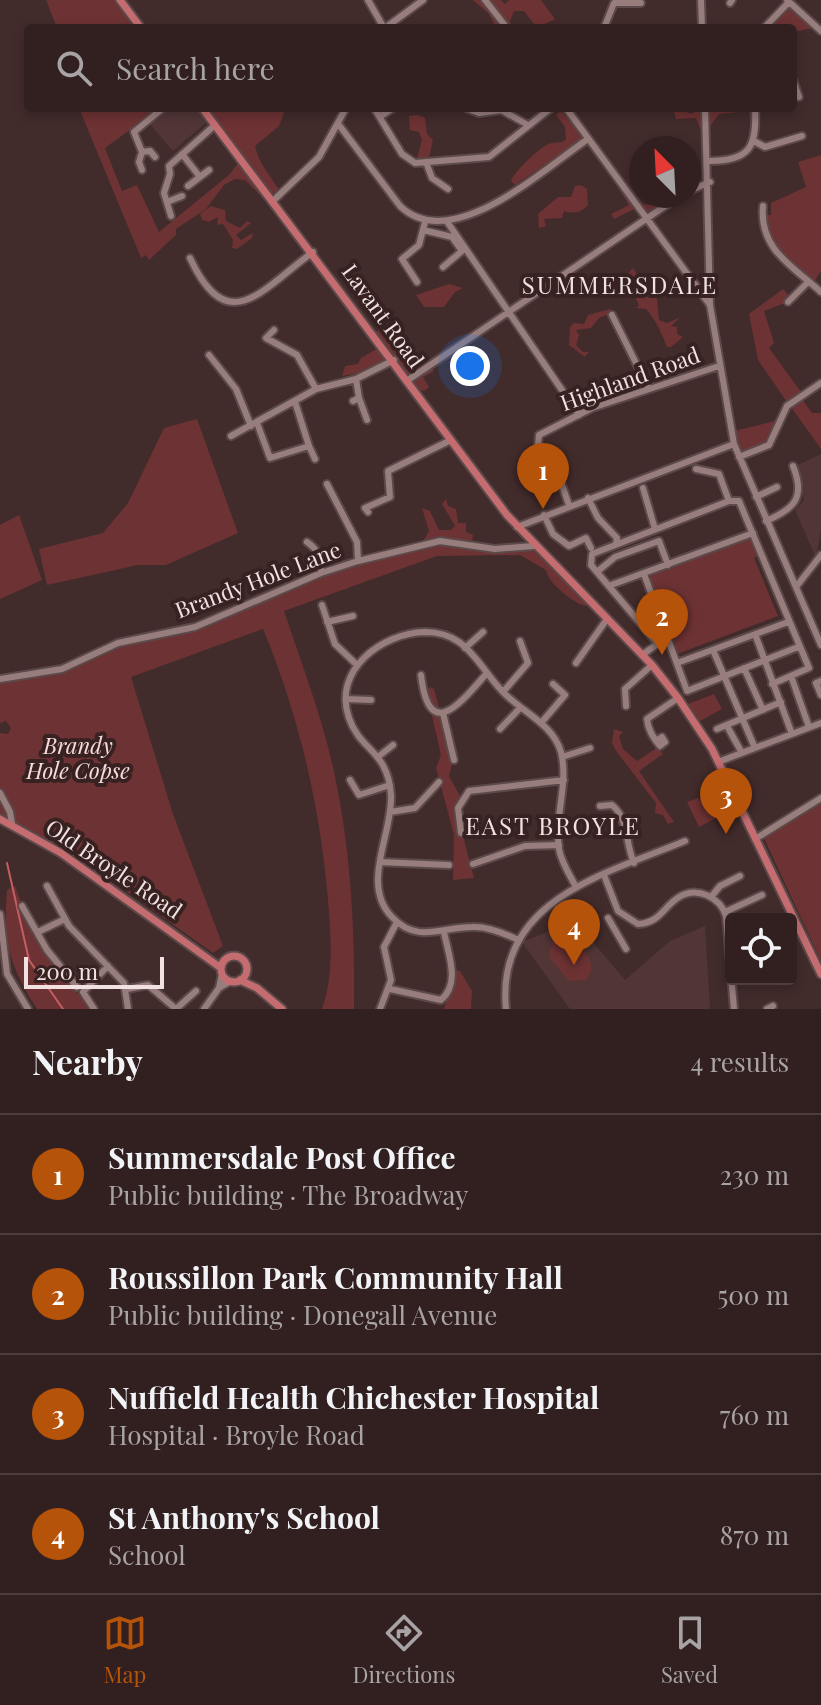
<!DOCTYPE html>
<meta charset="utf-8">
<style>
body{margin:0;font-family:"Playfair Display",serif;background:#3d2d2d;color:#f1f3f6}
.controls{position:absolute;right:24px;bottom:24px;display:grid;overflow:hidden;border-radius:8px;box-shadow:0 4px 12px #0003}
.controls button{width:72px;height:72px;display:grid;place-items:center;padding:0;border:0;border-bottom:2px solid #4d3e3e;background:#322020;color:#f1f3f6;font:40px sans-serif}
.compass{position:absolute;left:629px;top:136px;width:72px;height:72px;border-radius:50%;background:#322020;box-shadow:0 4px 12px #0003;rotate:336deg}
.scale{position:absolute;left:24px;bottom:20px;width:140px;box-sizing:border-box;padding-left:8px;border:4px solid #f1e2e1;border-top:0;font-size:22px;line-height:28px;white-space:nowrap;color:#f1e2e1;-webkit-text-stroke:6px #372221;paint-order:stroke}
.you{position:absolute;left:470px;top:366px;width:28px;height:28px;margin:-20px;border:6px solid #fff;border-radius:50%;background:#1a73e8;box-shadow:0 0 0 12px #1a73e833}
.badge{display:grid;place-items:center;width:52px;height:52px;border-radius:50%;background:#b45309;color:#fff;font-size:26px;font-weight:700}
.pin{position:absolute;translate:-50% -66px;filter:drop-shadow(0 2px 4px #0008)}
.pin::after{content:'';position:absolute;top:42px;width:28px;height:24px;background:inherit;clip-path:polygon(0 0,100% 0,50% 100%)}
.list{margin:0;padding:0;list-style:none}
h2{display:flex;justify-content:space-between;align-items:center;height:104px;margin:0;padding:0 32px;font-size:34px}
h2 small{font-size:26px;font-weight:400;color:#a8a3a5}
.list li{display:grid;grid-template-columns:52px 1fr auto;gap:24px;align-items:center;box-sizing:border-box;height:120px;padding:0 32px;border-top:2px solid #4d3e3e}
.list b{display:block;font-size:30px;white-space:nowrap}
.list p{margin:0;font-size:26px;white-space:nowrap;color:#a8a3a5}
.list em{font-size:26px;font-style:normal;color:#a8a3a5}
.icon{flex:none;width:44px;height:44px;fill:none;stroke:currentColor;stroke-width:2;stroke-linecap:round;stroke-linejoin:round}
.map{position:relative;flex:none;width:821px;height:1009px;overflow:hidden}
.search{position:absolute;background:#322020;box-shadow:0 4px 12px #0003;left:24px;right:24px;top:24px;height:88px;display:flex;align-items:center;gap:20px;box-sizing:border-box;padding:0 28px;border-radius:8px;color:#a8a3a5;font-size:30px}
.sheet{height:584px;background:#322020}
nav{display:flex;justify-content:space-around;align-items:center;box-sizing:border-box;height:112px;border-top:2px solid #4d3e3e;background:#322020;font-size:22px;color:#a8a3a5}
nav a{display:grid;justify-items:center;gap:4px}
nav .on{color:#b45309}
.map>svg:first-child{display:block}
.built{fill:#523636}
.green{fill:#6d3234}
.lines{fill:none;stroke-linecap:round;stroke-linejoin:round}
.stream{stroke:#c45e62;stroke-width:2}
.minor-casing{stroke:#5c4949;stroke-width:10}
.major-casing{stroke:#5c4949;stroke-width:11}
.minor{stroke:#987d7d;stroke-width:6}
.major{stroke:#c46c70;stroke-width:7}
.labels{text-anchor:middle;stroke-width:8;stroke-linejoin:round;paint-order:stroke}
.street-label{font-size:22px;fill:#f1e2e1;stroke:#372221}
.park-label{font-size:22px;font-style:italic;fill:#f8dbda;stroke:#372221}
.neighbourhood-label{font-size:24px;letter-spacing:2px;fill:#f1e2e1;stroke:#372221}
</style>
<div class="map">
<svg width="821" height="1009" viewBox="0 0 821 1009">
<rect width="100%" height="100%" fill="#422b2b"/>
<!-- built -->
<path class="built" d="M165 108H200L209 120 173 151 148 122Z
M821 454V529L816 558 795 510 804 500 798 465Z
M575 921 625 980 670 941 705 926 710 1009H570L522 942Z"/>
<!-- green -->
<path class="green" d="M46 0H117L137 28H57Z
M473 0H501L505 4 509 0H541L555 19 537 28 524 11H514L510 21 513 28H496L489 14Z
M790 5 813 28 793 32V28H767Z
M79 108H160L105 148 122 191 137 185 159 232 230 174 243 156 206 108H286L279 126 255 146C258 162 270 175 279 190L264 199 245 180 235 179 224 185 206 209 176 229V235L149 260 146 255 141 258Z
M701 108H753L754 132 749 131 752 129 749 111 719 114 703 136 696 118 676 119 674 112 679 109 691 114Z
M561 111 584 138 515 185 511 181C514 172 538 149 548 144 556 141 560 144 566 140L565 127 556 115Z
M418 115 425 118 427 134 433 140 429 158H417L422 140 419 132 410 130 409 116Z
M821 155V271L814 282C788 265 771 246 764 215H771V203L806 187 798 162Z
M623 181 643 204 650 205 654 198 659 199 664 210 655 216 640 206 614 219 611 214 629 205 618 187Z
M581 185 587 189 588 205C581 213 574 214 564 211L562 218 544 219 546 226 539 228 538 214 558 197H571L575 186Z
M211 206 225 210 226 221 240 228 247 221 251 223 236 235 241 240 253 233 252 238 237 249 232 248 233 240 223 224 217 225 218 217 209 222 202 220 200 214Z
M633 268 643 284 656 290 659 320 667 323 681 317 671 326 677 327V334L683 337 671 347H667C662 334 656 320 646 309L636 308 639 306 635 296 638 286 625 277Z
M449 284 463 288 455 292 444 307H424L416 295Z
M783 289 793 300 764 311 774 343 769 348 801 392 787 402 758 360 749 314Z
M610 309 612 313 599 318 591 328 576 330 579 335 576 345 583 352H589L585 357 569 345 570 327 574 323 584 324 588 315Z
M382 328 393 336V345H402L413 360 433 368V372L423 377 429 387 424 391 418 390 376 332Z
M378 348 386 359 355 374 342 376 345 366 358 364 361 358Z
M802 399 812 413H821V449L791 407Z
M197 419 238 533 166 565H138L47 585 39 549 103 533 128 503 164 428Z
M775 421 767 443 745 452 740 450 734 431Z
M446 499 448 506 456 509 458 523H466V532L473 535 472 543 423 541 429 531 422 508 430 511 439 530H451L455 526 442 504Z
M19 515 42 580 0 599V525Z
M751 537 759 555 754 558 778 616 677 654 647 576Z
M441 543 495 550 533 547 589 603 586 606C573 603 548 583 546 570L520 555 437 556 284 611C302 665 323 719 335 776 351 853 355 930 354 1009H322C334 976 331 935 328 900 320 806 299 716 263 629L131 677 173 814 223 946 213 953 102 874 0 815V733L8 734 11 728 6 721 0 723V681L62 671 118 644 196 629 321 574Z
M430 687 434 689 453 760 449 776 461 798 457 806 460 836H463L474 878 453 880 454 835 436 768 441 755 426 690Z
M714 694 722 709 700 721 688 704Z
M614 729 623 732 619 736 623 749 637 761 658 747 663 754 639 771 674 822 668 824 663 815 655 813 656 803 616 751 612 743Z
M698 798 706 802 707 811H712L716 818 699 827 687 802Z
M821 803V961L763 836Z
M15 886C31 933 59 971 90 1009H37C9 964 3 944 7 890Z
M562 936 575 938C585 952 599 964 586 980L569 981 549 957 552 941Z
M454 971H460L472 991 471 1009H444Z"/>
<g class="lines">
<!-- stream -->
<path class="stream" d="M7 863 29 960 63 1009"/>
<defs>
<path id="minor" d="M368 0 384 28
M485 0 507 28
M701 0 702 28
M787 0 821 31
M730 3 732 0
M385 28 423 0
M604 28 614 3H641
M764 28 789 2
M793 80 799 97
M374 108 402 154 415 163 489 157 551 108
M466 108 479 113 501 110 528 125
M566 108 710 305
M705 108 710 305 734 444 821 645
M381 116 393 108
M339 125 400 206C451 255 541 171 588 139
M754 141 765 147 802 136
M142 152 134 132 163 108
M182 154 200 177
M709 161C750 161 757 147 755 108
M426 162 432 178 448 189
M142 170 139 162 142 152 150 151 155 157
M188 186 209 170
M689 191 710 182
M274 200 319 157 346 108
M167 202 182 196
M763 206C759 250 794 267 821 292
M171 216 164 193 170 174 169 166 215 125
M448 223 579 415
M423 230 452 237 462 251
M190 258C228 340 262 289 313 252
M443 267 462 251
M417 282 402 259 419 245 425 222
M788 302 808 282
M612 315 648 387
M274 330 266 338 297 355 316 389
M209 355 236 389 251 426
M408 380 680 196
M359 398 367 420
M353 401 359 398 356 379 394 360
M295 402 309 446
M257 423 270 458 309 446 315 459
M231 436 316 389 356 379
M739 457 769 445 787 406 821 383
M696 469 719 474 729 501
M327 484 357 542 358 561
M643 488 655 529
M756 497 777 487
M588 498 598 518 617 538 616 544
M729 501H739L809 668 772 684
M569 505 558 474 538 445 539 435 592 408 719 366
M368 512 365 508 390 497 388 471 451 440
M544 515 553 534 569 546 586 538 591 548
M766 521C794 509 806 498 793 466
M517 527 734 444
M307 542C319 550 321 559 321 573
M598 571 615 557 659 541 668 565
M644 574 687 691 798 647
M611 585 753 533
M796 587 821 555
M322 605 335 644 357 665
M327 622 353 616
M755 634 792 734
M656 642 591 565 592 554 729 501
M465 648 483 632
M713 650 755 748
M642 655 667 637
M576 663 607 619
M677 663 788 622
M744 668 763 710
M421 675C429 743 460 704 486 674
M791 676 809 727
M0 679 62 669 118 643 195 627 321 573 358 561 440 541 495 549 534 546
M821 681 816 683 821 695
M503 692 528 663 520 641
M346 699 371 700
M626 706 625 689 652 665
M443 713 454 760
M541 723 565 695 553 684
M727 726 742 753
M500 729 520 708
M717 729 781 702
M656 741 662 737 665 742 660 746C653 737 648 730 647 719L678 698
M379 756 393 745
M562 757 590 748
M718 762 821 723
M350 780 359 795 390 785
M0 793 10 812 12 824
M600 806 612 805C629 819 625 843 634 863
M390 812 415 808 439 782
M461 833 458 808 469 791 564 780
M755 839 821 798
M380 862 449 865
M473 864 525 846 559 845
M604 875 618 911 638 924C660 923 663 907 679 897 697 886 720 897 726 916L734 1009
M47 886 69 926 124 983 128 1009
M711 897 720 886 740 876
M22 906 47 950 77 987
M725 912 762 895
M0 914 7 974 28 1009
M608 918 626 949
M38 932 65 919
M518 940C504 933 488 926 472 927 442 927 417 944 392 917 360 884 393 834 391 795 388 750 360 751 349 718 332 670 382 633 425 632 437 632 449 635 459 642 477 655 488 677 503 692 522 712 553 724 561 752 569 784 554 817 559 849 561 862 570 875 576 887
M219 988 222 974
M127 989 148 985 176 1009
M390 989 441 1000C461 983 448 954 444 932
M94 1009 83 992 108 966
M176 1009 196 991
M204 1009 219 988 231 981
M380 1009 391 980 384 947 397 922
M506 1009C495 900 605 874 685 841
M767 1009 773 1006"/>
<path id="major" d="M120 0 141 28
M202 108 507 515 652 665 678 698 712 749 821 974
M0 819 61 853 221 968
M221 969a13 13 0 1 1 26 0a13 13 0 1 1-26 0Z
M240 980 257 988 282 1009"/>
</defs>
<!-- minor casing -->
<use href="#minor" class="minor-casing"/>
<!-- major casing -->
<use href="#major" class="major-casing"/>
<!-- minor -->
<use href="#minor" class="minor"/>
<!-- major -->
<use href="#major" class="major"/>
</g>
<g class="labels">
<!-- street labels -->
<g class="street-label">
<text transform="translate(383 316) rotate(54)" y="8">Lavant Road</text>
<text transform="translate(630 379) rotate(-20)" y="8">Highland Road</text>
<text transform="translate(258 580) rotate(-21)" y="8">Brandy Hole Lane</text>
<text transform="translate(114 869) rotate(34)" y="8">Old Broyle Road</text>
</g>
<!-- park labels -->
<g class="park-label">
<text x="78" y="754">Brandy<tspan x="78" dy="25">Hole Copse</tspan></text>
</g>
<!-- neighbourhood labels -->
<g class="neighbourhood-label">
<text x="620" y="294">SUMMERSDALE</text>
<text x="553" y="835">EAST BROYLE</text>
</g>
</g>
</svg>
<div class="controls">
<button><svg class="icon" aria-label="locate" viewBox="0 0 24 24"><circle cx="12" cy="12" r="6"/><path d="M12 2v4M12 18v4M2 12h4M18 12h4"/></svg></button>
</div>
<svg class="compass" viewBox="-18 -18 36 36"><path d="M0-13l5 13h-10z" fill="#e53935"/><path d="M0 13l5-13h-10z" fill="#a8a3a5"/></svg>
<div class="scale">200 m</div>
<div class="you"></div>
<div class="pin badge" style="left:543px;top:509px">1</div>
<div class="pin badge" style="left:662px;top:655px">2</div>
<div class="pin badge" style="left:726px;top:834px">3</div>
<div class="pin badge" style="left:574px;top:965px">4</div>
<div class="search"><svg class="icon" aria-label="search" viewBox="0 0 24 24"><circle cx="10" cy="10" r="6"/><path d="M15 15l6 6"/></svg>Search here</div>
</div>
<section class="sheet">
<h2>Nearby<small>4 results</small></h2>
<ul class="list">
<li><span class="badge">1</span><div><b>Summersdale Post Office</b><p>Public building · The Broadway</p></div><em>230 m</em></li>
<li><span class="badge">2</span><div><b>Roussillon Park Community Hall</b><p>Public building · Donegall Avenue</p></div><em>500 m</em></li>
<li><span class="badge">3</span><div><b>Nuffield Health Chichester Hospital</b><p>Hospital · Broyle Road</p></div><em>760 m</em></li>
<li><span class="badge">4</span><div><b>St Anthony's School</b><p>School</p></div><em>870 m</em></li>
</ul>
</section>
<nav>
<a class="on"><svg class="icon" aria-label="map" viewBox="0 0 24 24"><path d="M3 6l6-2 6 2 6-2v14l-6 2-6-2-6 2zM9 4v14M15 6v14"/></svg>Map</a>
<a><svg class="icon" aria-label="directions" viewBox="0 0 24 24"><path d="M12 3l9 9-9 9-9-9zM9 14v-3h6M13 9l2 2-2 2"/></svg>Directions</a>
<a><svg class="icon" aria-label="saved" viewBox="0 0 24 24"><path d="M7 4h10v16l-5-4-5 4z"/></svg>Saved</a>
</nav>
